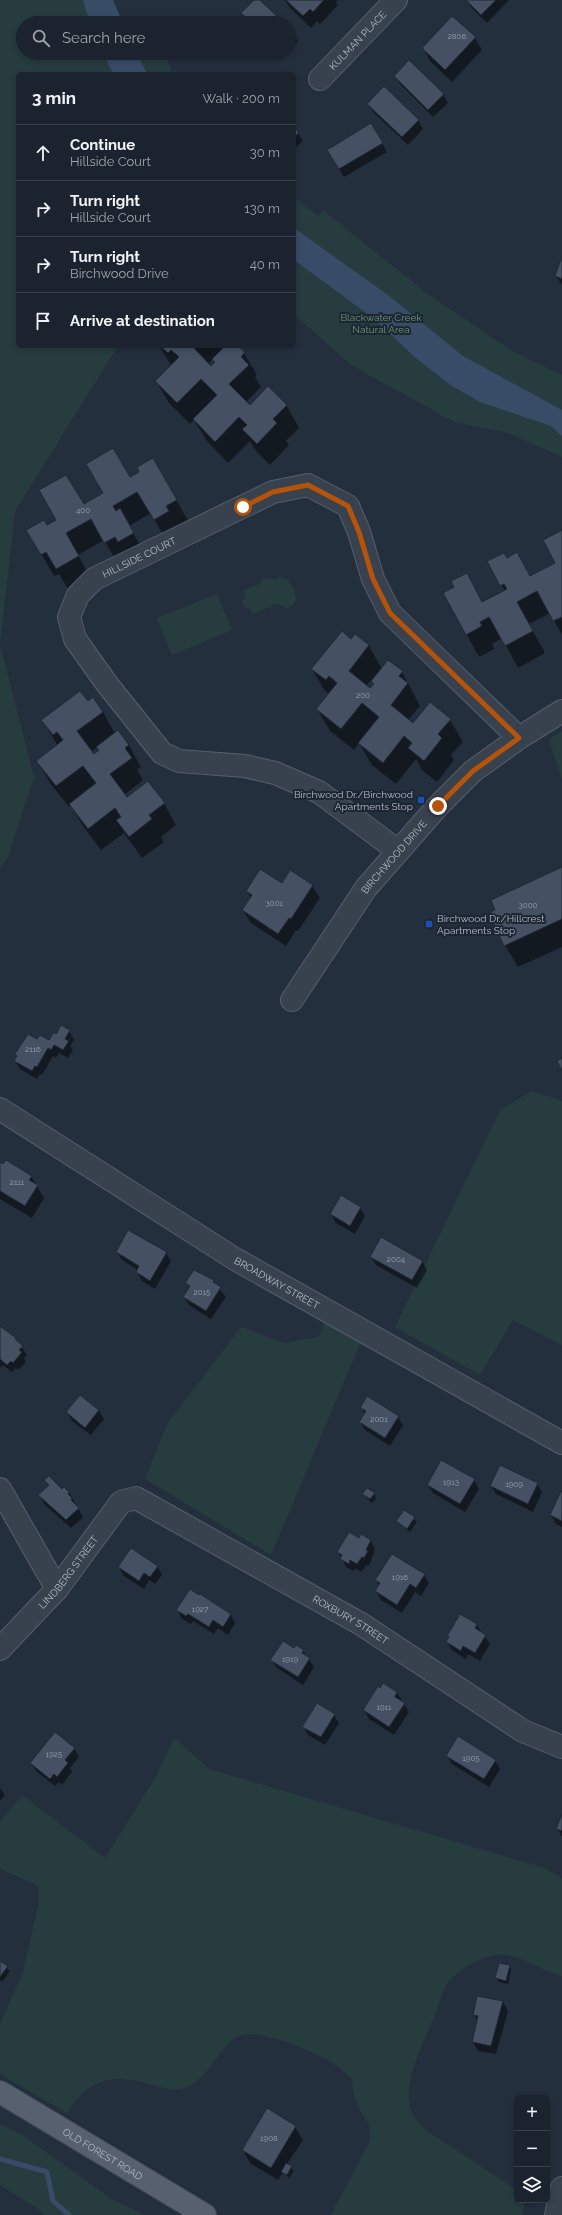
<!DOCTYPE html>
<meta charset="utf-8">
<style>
body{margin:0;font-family:Raleway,sans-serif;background:#242b36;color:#f1f3f6}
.controls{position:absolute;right:12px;bottom:12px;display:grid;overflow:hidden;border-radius:6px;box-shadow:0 2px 6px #0003}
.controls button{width:36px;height:36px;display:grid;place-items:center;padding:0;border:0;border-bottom:1px solid #39404a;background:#1b232e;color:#f1f3f6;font:20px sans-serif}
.stop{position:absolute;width:12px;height:12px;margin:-9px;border:3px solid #b45309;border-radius:50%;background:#fff}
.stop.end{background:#b45309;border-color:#fff;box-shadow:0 1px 4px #0008}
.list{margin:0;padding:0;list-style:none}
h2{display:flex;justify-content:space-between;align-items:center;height:52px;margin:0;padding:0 16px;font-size:17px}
h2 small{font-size:13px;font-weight:400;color:#a0a4aa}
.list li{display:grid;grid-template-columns:26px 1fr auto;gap:12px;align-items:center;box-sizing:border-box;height:56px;padding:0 16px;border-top:1px solid #39404a}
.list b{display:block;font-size:15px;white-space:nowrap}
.list p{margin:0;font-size:13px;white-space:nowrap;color:#a0a4aa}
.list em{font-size:13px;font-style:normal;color:#a0a4aa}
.icon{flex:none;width:22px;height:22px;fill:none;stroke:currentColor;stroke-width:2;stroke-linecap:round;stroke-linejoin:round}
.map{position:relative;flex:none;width:562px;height:2215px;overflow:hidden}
.search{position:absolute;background:#1b232e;box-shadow:0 2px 6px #0003;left:16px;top:16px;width:280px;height:44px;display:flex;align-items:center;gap:10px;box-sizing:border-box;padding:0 14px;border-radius:22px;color:#a0a4aa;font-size:15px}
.panel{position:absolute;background:#1b232e;box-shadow:0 2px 6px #0003;left:16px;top:72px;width:280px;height:276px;border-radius:6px}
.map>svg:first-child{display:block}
.green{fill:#263c3f}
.water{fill:#394c67}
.shadow{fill:#0007;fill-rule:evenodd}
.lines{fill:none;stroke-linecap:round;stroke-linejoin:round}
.stream{stroke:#394c67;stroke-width:5}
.building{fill:#455162;stroke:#1f2835}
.minor-casing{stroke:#565f6c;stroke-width:24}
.major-casing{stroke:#414a57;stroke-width:24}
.minor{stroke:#38414e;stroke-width:22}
.major{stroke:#56606e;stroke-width:22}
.route{stroke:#b45309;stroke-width:5}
.transit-dot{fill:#1a4fb4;stroke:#1d2633;stroke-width:1.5}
.labels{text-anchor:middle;stroke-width:4;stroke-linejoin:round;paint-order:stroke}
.number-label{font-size:8px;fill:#98a1af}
.street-label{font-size:10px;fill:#b4bcc9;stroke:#1d2633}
.park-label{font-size:10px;fill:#6b9a76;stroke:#1d2633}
.poi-label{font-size:10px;fill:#b4bcc9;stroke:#1d2633;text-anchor:end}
</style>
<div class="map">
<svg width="562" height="2215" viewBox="0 0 562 2215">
<rect width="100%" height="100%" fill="#242f3e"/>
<!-- green -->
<path class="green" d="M0 0H113L123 23H23V53H165L173 74H18V346H119L111 357 15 511 0 644 34 777 8 857 0 868Z
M294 197 318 216 323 210 425 292 507 348 562 375V457L508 433 454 422 351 365 294 314Z
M279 577 285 578C294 585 303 603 287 608L279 604H274L271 607 253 614 250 609 244 607 242 602 245 596 244 590 258 585 264 578 277 580Z
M217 594 232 630 172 655 157 618Z
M562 731V779L549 740Z
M532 1091 562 1101V1345L513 1320 480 1375 395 1327 500 1110Z
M326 1318 362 1339 271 1555 145 1479 167 1424 241 1327 284 1343 319 1337Z
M174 1738 209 1769 545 1868 559 1876 562 1880V1976C538 1970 515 1949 490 1956 476 1960 455 1971 447 1984 441 1993 439 2005 435 2015 424 2042 400 2084 412 2114 414 2119 420 2123 423 2128L517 2190V2200H525L522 2215H331L370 2141 369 2124 360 2111 354 2095 352 2079C344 2072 336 2064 326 2059 305 2049 251 2023 232 2040 216 2054 207 2080 185 2088 173 2092 164 2088 153 2085 113 2074 90 2077 67 2113L0 2074V2024L23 1972 39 1902V1886L0 1869V1822L22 1795 105 1858 156 1776Z
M0 2124 24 2136 110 2198 145 2215H45L35 2207 0 2185Z"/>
<!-- water -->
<path class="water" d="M83 0H113L123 23H90Z
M103 53H137L147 74H113Z
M294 228 388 295 463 356 562 410V436L551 426 480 402 452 386 417 359 373 318 294 260Z"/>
<!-- shadow -->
<path class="shadow" d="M255 0H259L283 23H249L242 13Z
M285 0H338L336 2 338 5 320 24 317 21 311 28 290 8Z
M467 0H509L487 23 472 8Z
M289 29 298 41 289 51Z
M475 38 482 50 452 82 430 61 423 48Z
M268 53H280L274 59Z
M395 76 443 94 448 103 433 117 400 84Z
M369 104 418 120 423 129 408 145 373 112Z
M371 125 387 152 344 177 333 159Z
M294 128 303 141 294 149Z
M562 259V285L556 276Z
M159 346H237L244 353 257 375 255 377 261 387 246 402 250 406 268 388 287 406 299 428 286 441 289 445 270 465 256 451 250 441 228 463 207 441 194 420 190 424 169 403 156 381 171 365ZM213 359 215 363 211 367 208 364Z
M152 459 189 522 167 542 151 513 129 526 146 555 118 564 104 540 78 555 91 578 69 591 59 574 54 576 28 530 47 526 141 472Z
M562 531V635L550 613 529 624 545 653 518 668 502 638 492 644 494 649 479 657 444 593 455 587 466 574 483 603 505 591 489 562 506 559 530 577 557 563Z
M355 636 369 646 382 669 402 672 420 706 408 720 413 724 450 720 463 742 451 755 454 760 437 782 422 770 416 759 396 784 372 765 359 743 354 750 330 731 317 709 329 694 325 691 312 669ZM371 680 374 685 370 690 366 686Z
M88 703 103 712 115 734 118 731 129 745 141 767 137 770 143 780 124 795 127 798 164 803 176 825 161 837 164 842 142 858 124 833 101 850 83 826 71 806 69 807 50 783 38 761 58 746 43 721ZM98 747 99 751 94 755 91 752Z
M562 868V947L518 967 505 945Z
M282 884 312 886 320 898 298 931 296 930 286 946 251 923 243 910 251 898 247 891Z
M69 1031 74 1040 70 1046 73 1050 68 1058 59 1053 56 1058 53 1056 42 1075 40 1074 37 1079 20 1069 15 1061 38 1041H49L57 1035Z
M0 1163 31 1176 44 1198 32 1218 0 1199Z
M360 1207 365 1216 355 1234 336 1223 331 1214Z
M117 1252 166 1253 171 1261 155 1289 142 1281 137 1272 138 1270 122 1260Z
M371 1257 422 1261 427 1270 417 1288 376 1265Z
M213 1281 226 1297 211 1319 189 1305 184 1297 190 1288 187 1283Z
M0 1326 15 1338 27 1355 24 1358 26 1362 18 1370 16 1368 12 1372 3 1365 0 1368Z
M80 1396 99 1411 104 1419 91 1435 72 1421 67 1412Z
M361 1408 398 1417 403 1425 390 1446 365 1430 360 1422 365 1414Z
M45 1480 69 1492 83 1517 71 1528 44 1504 40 1496 49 1486Z
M474 1480 479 1489 465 1512 433 1493 428 1485Z
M537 1484 542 1492 533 1512 496 1494 491 1486Z
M562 1493V1527L556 1524 551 1515Z
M363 1494H374L376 1498 372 1503Z
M404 1511 417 1522 410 1532 397 1522Z
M361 1536 371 1541 375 1550 369 1566 366 1565 362 1572 355 1568 354 1571 346 1567 338 1552 359 1540Z
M157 1566 162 1575 155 1584 149 1580 144 1589 124 1576 119 1567Z
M424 1575 429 1583 421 1596 415 1592 402 1613 381 1600 376 1591 379 1585 376 1580Z
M201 1595 231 1615 235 1623 228 1635 218 1628 214 1634 193 1621 191 1624 182 1619 178 1610Z
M476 1624 490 1644 480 1661 468 1654 466 1659 452 1650 447 1642 449 1638 448 1636Z
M296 1647 303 1651 314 1667 303 1685 277 1668 272 1660 294 1650Z
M383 1685 397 1693 409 1712 394 1735 369 1719 364 1710Z
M334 1715 339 1723 325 1745 308 1735 304 1727Z
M74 1748 79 1757 70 1768 72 1772 62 1785 59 1782 55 1786 36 1771 31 1763Z
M447 1756 495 1761 500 1769 489 1787 452 1764Z
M0 1788 5 1795 0 1801Z
M562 1816V1837L557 1828Z
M0 1962 10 1971 2 1982 0 1980Z
M509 1966 511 1970 508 1984 499 1982 497 1978Z
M478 1997 503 2002 508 2011 496 2054 478 2051 473 2042 478 2021 474 2015Z
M267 2110 295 2127 303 2140 287 2164 294 2171 289 2178 283 2172 278 2180 250 2163 243 2150Z"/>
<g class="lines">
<!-- stream -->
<path class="stream" d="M0 2159 47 2172 53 2201 69 2215"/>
</g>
<!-- building -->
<path class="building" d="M254 0H260L284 23H252L241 13Z
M286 0H324L313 12 310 9 303 16Z
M466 0H496L481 15Z
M452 16 476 37 445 70 422 48Z
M289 27 294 32 289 38Z
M409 60 444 94 428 110 394 76Z
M384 86 419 120 402 137 367 104Z
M371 123 383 143 339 169 327 150Z
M294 126 299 133 294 137Z
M562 256V279L555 276Z
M160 346H192L211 366 215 362 212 359 225 346H238L245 352 241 357 249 365 229 384 250 405 268 386 287 405 273 419 277 423 257 444 242 429 247 425 239 417 215 442 193 419 217 395 201 379 177 403 155 381 179 357 171 350 168 353Z
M113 448 130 477 139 472 137 467 153 458 177 500 166 506 169 511 154 520 137 492 113 506 116 511 120 508 134 533 118 542 115 537 104 543 91 519 66 533 79 556 56 569 46 552 41 555 26 530 44 520 47 525 56 520 39 490 66 475 84 504 103 493 86 464Z
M562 530V617L553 621 537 591 517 602 533 631 505 646 489 617 480 622 482 626 466 635 443 593 454 587 451 581 467 573 482 602 507 589 504 584 500 586 487 561 504 553 507 558 517 552 530 576 555 563 543 540Z
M342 631 351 639 355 634 369 645 349 671 370 688 374 684 371 681 388 660 403 671 399 676 408 683 391 705 413 723 430 702 451 719 438 734 442 738 424 761 408 748 412 743 404 736 383 763 358 743 379 717 362 703 341 729 316 709 337 683 329 676 326 680 311 669Z
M80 691 88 701 93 697 103 712 77 731 94 754 99 750 96 747 118 730 129 745 125 748 132 758 110 774 127 797 148 781 165 803 149 815 152 819 129 837 116 820 121 817 115 808 88 829 69 804 96 783 83 766 56 786 36 761 63 740 57 732 53 735 41 720Z
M562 867V919L504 946 489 913 495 910 491 900Z
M260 869 282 883 290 870 313 885 291 919 289 918 278 934 242 910 252 895 246 891Z
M61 1025 70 1030 65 1039 69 1041 63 1050 54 1045 51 1050 48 1048 37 1067 35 1066 32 1071 14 1061 17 1056 15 1054 28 1034 37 1039 40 1035 49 1040 54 1032 56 1034Z
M562 1058V1071L557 1061Z
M6 1160 32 1176 29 1180 38 1185 25 1206 0 1191V1162L3 1164Z
M341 1195 361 1207 350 1226 330 1214Z
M128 1230 167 1252 150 1281 136 1272 139 1266 116 1252Z
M381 1237 423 1261 412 1280 370 1257Z
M194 1270 214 1280 213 1282 221 1287 206 1311 183 1297 190 1286 185 1283Z
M0 1326 16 1338 15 1339 23 1346 19 1350 22 1352 13 1363 11 1361 7 1365 0 1359Z
M80 1395 99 1410 85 1428 66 1412Z
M367 1396 399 1416 385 1438 359 1422 366 1411 360 1408Z
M441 1460 475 1479 460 1504 427 1485Z
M500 1465 538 1483 528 1504 490 1486Z
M49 1476 62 1489 64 1487 69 1492 68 1494 72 1498 71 1500 79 1508 66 1520 38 1495 49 1485 44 1480Z
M367 1488 375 1493 370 1499 362 1494Z
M561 1491 562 1492V1521L550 1515Z
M404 1510 415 1517 407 1529 396 1521Z
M349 1532 359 1538 361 1534 371 1540 366 1550 368 1551 364 1558 362 1557 357 1564 350 1560 349 1564 340 1559 342 1555 337 1552Z
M131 1548 158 1566 150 1577 144 1573 139 1581 118 1567Z
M392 1554 425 1574 416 1588 410 1584 397 1605 375 1591 380 1583 375 1580Z
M190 1589 199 1595 200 1594 231 1614 223 1627 213 1620 209 1627 188 1614 186 1616 176 1610Z
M460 1614 477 1624 475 1628 486 1635 475 1653 463 1646 461 1651 446 1642 449 1637 447 1636Z
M283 1641 294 1648 296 1645 304 1650 302 1653 310 1658 298 1677 270 1660Z
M383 1683 397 1692 395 1697 405 1703 389 1727 363 1710 378 1686 380 1688Z
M317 1703 335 1714 321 1737 302 1727Z
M55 1732 75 1748 65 1760 68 1763 57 1777 54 1774 50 1779 30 1763Z
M458 1736 496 1760 484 1779 446 1756Z
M562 1814V1831L556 1829Z
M0 1961 8 1966 0 1977Z
M499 1963 510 1965 506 1981 495 1978Z
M477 1996 503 2001 491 2046 472 2042 478 2016 473 2015Z
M267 2108 296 2126 271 2168 242 2150Z
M286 2163 292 2166 287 2175 281 2172Z"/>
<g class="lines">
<defs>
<g id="minor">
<path id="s1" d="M320 79 396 0"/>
<path id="s2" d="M398 851 319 792 275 773 245 766 179 761 162 753 107 684 75 639 69 617 78 595 94 579 273 492 308 485 348 506 359 532 373 579 390 613 519 738"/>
<path id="s3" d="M292 1000 366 888 438 806 473 771 519 738 562 711"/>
<path id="s4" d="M0 1109 235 1259 562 1443"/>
<path d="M0 1489 57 1589"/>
<path id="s5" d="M0 1649 57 1589 121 1502 136 1498 361 1624 523 1731 562 1747"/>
<path d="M556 2215 562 2188"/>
</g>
<g id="major">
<path id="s6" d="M0 2092 205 2215"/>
</g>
</defs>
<!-- minor casing -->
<use href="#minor" class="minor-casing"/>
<!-- major casing -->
<use href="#major" class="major-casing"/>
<!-- minor -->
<use href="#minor" class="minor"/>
<!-- major -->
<use href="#major" class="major"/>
</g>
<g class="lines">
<!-- route -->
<path class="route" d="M243 507 273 492 308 485 348 506 359 532 373 579 390 613 519 738 473 771 438 806"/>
</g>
<!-- markers -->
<g class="transit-dot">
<rect x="417" y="796" width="8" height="8" rx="2"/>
<rect x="425" y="920" width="8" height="8" rx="2"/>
</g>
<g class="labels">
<!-- number labels -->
<g class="number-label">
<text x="457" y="39">2806</text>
<text x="83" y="513">400</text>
<text x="363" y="698">200</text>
<text x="274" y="906">3001</text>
<text x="528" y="908">3000</text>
<text x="33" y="1052">2116</text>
<text x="17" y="1185">2111</text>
<text x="396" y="1262">2004</text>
<text x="202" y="1295">2015</text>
<text x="379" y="1422">2001</text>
<text x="451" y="1485">1913</text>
<text x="514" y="1487">1909</text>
<text x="400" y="1580">1916</text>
<text x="200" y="1612">1927</text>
<text x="290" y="1662">1919</text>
<text x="384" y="1710">1911</text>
<text x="54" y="1757">1925</text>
<text x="471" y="1761">1905</text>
<text x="269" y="2141">1908</text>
</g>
<!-- street labels -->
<g class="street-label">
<text dy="4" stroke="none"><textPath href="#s1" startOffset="54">KULMAN PLACE</textPath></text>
<text dy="4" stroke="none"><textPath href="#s2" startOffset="525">HILLSIDE COURT</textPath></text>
<text dy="4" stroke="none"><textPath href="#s3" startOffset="176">BIRCHWOOD DRIVE</textPath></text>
<text dy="4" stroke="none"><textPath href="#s4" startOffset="327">BROADWAY STREET</textPath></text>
<text dy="4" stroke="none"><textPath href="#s5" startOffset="103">LINDBERG STREET</textPath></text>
<text dy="4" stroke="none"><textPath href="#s5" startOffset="453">ROXBURY STREET</textPath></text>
<text dy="4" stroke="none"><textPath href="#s6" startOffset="120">OLD FOREST ROAD</textPath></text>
</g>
<!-- park labels -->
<g class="park-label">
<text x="381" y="321">Blackwater Creek<tspan x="381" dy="12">Natural Area</tspan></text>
</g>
<!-- poi labels -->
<g class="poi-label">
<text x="413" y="798">Birchwood Dr./Birchwood<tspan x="413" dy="12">Apartments Stop</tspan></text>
<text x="437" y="922" text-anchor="start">Birchwood Dr./Hillcrest<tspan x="437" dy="12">Apartments Stop</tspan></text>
</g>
</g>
</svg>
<div class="controls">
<button>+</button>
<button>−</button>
<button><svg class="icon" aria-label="layers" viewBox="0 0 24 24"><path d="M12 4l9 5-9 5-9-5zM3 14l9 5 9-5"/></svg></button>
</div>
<div class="stop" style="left:243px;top:507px"></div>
<div class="stop end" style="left:438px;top:806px"></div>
<div class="search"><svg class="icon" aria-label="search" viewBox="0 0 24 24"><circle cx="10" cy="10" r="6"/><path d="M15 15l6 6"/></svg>Search here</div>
<section class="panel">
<h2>3 min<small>Walk · 200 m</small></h2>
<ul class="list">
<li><svg class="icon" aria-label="ahead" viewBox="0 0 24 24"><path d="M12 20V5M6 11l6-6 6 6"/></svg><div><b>Continue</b><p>Hillside Court</p></div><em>30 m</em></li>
<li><svg class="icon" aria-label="right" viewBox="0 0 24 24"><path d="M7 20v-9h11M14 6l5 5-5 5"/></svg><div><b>Turn right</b><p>Hillside Court</p></div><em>130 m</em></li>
<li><svg class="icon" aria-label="right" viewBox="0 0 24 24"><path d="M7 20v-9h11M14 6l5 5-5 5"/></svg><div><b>Turn right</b><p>Birchwood Drive</p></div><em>40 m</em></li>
<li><svg class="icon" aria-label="arrive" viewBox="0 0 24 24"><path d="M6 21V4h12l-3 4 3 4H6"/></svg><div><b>Arrive at destination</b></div></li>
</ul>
</section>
</div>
